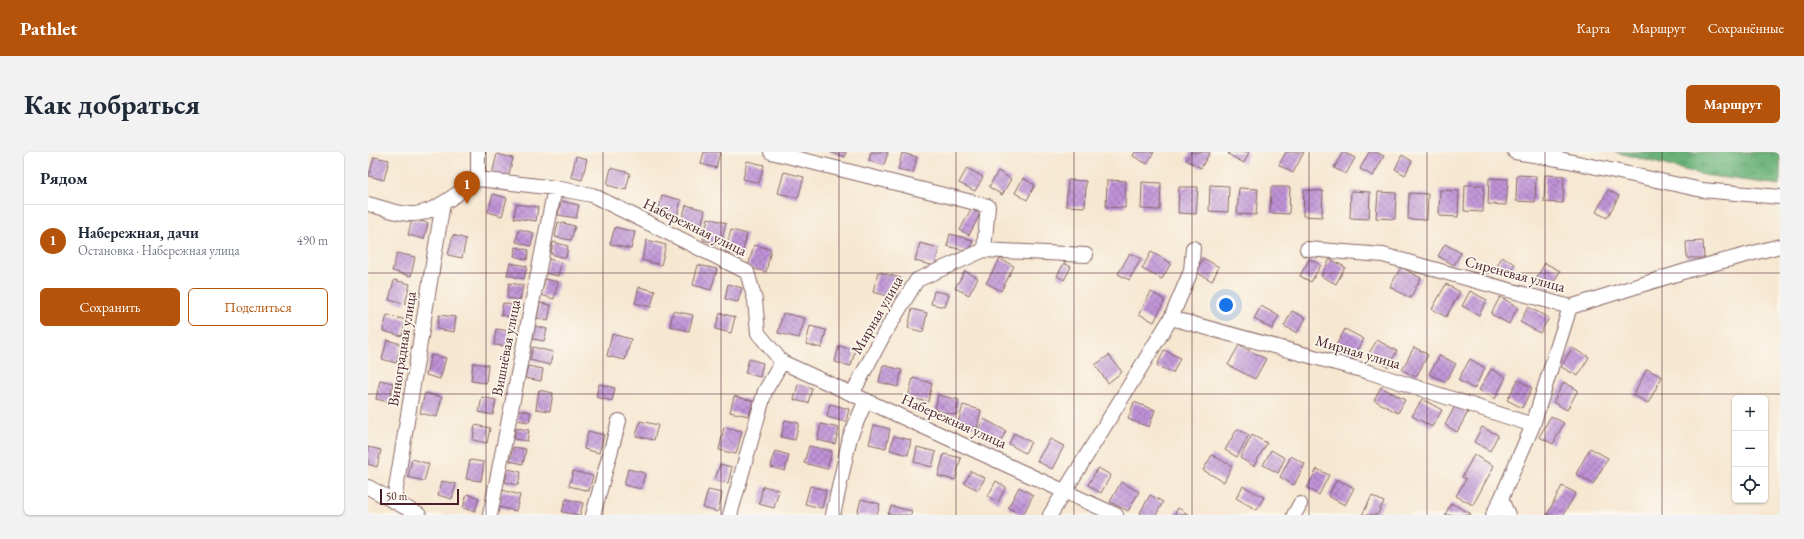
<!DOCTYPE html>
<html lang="ru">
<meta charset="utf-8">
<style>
body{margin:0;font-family:"EB Garamond",serif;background:#f2f2f3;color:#1f2937}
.controls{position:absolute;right:12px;bottom:12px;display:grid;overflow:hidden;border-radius:6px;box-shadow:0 1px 3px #0004}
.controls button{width:36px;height:36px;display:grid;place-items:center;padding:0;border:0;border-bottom:1px solid #e0e1e3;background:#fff;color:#1f2937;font:20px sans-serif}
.scale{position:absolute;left:12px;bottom:10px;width:79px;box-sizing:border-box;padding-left:4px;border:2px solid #4a1f2b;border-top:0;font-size:11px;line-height:14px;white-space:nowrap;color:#4a1f2b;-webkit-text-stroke:3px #fbf7ec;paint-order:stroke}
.you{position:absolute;left:858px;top:153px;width:14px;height:14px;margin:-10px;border:3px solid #fff;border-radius:50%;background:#1a73e8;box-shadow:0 0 0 6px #1a73e833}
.badge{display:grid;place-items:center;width:26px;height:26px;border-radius:50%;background:#b45309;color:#fff;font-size:13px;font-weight:700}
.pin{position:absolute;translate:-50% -33px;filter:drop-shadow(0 1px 2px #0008)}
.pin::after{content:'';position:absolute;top:21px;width:14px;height:12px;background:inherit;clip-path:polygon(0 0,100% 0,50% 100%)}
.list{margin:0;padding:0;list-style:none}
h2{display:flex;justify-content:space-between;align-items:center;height:52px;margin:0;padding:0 16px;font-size:17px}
h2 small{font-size:13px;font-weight:400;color:#747a83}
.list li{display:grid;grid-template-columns:26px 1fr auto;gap:12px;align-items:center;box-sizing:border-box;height:72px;padding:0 16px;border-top:1px solid #e0e1e3}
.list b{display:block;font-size:15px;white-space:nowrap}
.list p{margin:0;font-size:13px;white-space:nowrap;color:#747a83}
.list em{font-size:13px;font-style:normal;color:#747a83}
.actions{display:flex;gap:8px;padding:12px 16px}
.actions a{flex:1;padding:9px 0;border:1px solid #b45309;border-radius:6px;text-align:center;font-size:14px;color:#b45309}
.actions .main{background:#b45309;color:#fff}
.icon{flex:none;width:22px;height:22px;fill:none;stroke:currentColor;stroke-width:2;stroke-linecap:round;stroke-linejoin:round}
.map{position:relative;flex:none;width:1412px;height:363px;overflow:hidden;border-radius:6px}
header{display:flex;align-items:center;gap:24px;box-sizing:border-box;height:56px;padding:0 20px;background:#b45309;color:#fff}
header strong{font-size:19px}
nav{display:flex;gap:22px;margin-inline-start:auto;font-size:14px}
.intro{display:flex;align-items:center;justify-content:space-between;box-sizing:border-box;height:96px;padding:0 24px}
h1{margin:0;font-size:28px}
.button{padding:10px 18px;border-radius:6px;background:#b45309;color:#fff;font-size:14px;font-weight:700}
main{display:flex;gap:24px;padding:0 24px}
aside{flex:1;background:#fff;border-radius:6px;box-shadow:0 1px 3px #0004}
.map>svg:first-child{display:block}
.forest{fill:url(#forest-crowns);stroke:#5a6852}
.building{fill:url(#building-cross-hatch)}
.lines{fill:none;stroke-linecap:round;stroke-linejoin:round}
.minor-casing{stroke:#866565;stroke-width:16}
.minor{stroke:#fff;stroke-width:14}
.grid{fill:none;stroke:#4a1f2b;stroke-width:1;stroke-opacity:0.55}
.labels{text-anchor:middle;stroke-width:3.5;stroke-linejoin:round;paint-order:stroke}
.street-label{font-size:15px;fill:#4a1f2b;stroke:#fbf7ec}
</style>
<header>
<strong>Pathlet</strong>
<nav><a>Карта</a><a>Маршрут</a><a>Сохранённые</a></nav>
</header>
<div class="intro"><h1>Как добраться</h1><a class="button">Маршрут</a></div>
<main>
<aside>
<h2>Рядом<small></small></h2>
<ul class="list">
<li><span class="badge">1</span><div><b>Набережная, дачи</b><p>Остановка · Набережная улица</p></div><em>490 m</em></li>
</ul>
<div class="actions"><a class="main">Сохранить</a><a>Поделиться</a></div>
</aside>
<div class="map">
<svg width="1412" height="363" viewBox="0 0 1412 363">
<defs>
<pattern id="forest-crowns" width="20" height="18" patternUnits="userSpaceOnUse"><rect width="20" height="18" fill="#6ab279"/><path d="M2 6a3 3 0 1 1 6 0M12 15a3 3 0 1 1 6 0" fill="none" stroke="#599063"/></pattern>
<pattern id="building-cross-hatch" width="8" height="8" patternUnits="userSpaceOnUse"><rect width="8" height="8" fill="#bf93d8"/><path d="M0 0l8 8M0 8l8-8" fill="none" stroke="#9d77af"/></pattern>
</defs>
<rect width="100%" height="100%" fill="#fbf7ec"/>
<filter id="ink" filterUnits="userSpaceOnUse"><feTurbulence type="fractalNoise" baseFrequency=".025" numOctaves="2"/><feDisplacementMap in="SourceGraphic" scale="8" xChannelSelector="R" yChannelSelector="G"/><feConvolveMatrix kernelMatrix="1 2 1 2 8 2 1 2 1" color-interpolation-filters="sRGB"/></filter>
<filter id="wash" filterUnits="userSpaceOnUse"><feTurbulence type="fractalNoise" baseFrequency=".012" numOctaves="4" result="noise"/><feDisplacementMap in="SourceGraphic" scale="16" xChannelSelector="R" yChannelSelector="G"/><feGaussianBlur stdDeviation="0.9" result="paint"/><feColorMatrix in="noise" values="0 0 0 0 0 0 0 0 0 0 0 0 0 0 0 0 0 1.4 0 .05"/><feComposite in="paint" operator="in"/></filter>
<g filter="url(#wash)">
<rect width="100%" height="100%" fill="#f6e7d1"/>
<!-- forest -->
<path class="forest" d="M1247 0H1412V33L1335 23Z"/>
<g id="blocks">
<!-- building -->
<path class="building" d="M336 0H352L348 16 333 12Z
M461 0H478L477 5Z
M503 0H520L516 13 501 9Z
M767 0H786L779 12 765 4Z
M823 0H842L833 16 818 8Z
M861 0H881L876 11 860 2Z
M918 0H936L925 21 911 13Z
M975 0 987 6 978 22 966 16Z
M1001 0H1008L1016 4 1005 24 992 17Z
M534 1 549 5 545 21 530 18Z
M129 2 145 6 140 26 124 22Z
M1034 3 1044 9 1037 23 1027 17Z
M208 4 219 7 214 28 203 25Z
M6 5 21 8 16 28 1 24Z
M379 9 396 13 391 31 375 27Z
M243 16 262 21 258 38 239 33Z
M599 16 615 25 607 39 591 31Z
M630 19 643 27 634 43 621 35Z
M416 20 436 25 430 46 410 41Z
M1149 23 1168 24 1167 50 1148 49Z
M1177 23 1196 24 1195 51 1176 50Z
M655 26 667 33 659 48 647 41Z
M1121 26 1140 27 1138 53 1120 52Z
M700 28 718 29 717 55 698 54Z
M739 28 758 29 757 56 738 55Z
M774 30 793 31 792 58 773 57Z
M842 33 861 34 860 60 841 59Z
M1097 33H1116L1115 60 1096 59Z
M811 35H830L828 62 810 61Z
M903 35H922L921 62 902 61Z
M871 36 890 37 888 63 869 62Z
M936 38 955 39 954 65 935 64Z
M1072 38 1091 39 1090 65 1071 64Z
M1240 38 1251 44 1239 66 1228 60Z
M983 39 1002 40 1001 67 982 66Z
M1010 40 1028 41 1027 67 1008 66Z
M1041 41 1060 42 1059 68 1040 67Z
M125 42 139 46 134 64 120 60Z
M294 43 313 48 309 65 290 60Z
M193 49 211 53 208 66 190 63Z
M148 52 170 55 168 69 146 66Z
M318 53 337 58 333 76 313 71Z
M603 57 612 62 601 83 592 78Z
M340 66 358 71 353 93 335 88Z
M44 67 60 71 56 87 40 83Z
M190 70 207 74 203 88 187 85Z
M247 75 267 80 263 97 242 92Z
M151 77 166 81 163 94 148 90Z
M363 78 379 82 374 104 357 100Z
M582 82 605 88 602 100 579 94Z
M85 83 98 87 94 106 80 103Z
M279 88 298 93 293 113 274 108Z
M1335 89 1336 106H1319L1318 90Z
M185 90 200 94 198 106 183 102Z
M552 91 571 96 567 114 547 109Z
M1077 92 1093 101 1086 113 1070 104Z
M386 93 403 97 398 120 380 115Z
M148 95 161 98 159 108 146 104Z
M783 100 803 111 794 127 774 117Z
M29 101 47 105 43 124 24 119Z
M762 101 773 107 761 128 750 122Z
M1134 105 1147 112 1142 123 1128 116Z
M835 106 851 115 844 129 828 120Z
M180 107 193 110 190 124 177 121Z
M632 107 646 114 633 139 618 131Z
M941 107 953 113 943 130 932 124Z
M962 107 977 115 968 132 953 124Z
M142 111 159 114 156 127 139 123Z
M696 111 703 115 696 128 689 124Z
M1177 111 1192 119 1182 137 1167 129Z
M330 113 349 117 343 138 325 133Z
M1033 115 1053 126 1042 146 1022 135Z
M597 119 610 126 601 143 587 136Z
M510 120 533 126 528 146 505 140Z
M177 127 190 130 186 147 173 143Z
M26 128 42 132 37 152 21 148Z
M141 131 155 133 152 148 139 146Z
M360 132 374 136 370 150 357 147Z
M1078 132 1092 140 1078 165 1064 157Z
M271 135 287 139 283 155 267 151Z
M566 139 581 142 577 155 563 152Z
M1102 139 1119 148 1111 163 1094 154Z
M783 140 797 148 786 170 771 162Z
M1132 145 1150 155 1141 172 1123 162Z
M135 151 149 154 146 166 133 163Z
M172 151 183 153 180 169 169 166Z
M893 154 911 164 904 177 886 167Z
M1160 155 1181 166 1172 181 1152 170Z
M544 157 559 161 555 180 540 176Z
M305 159 325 163 321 179 302 174Z
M924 159 938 166 929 181 916 174Z
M352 161 367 165 363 181 347 177Z
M415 161 437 166 431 186 410 181Z
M19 163 38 168 34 184 15 179Z
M71 163 88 165 86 180 69 177Z
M167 174 179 177 176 189 165 187Z
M442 174 458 178 454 196 438 192Z
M128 177 142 179 141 194 126 193Z
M977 177 996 187 985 207 966 197Z
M244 182 263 187 257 208 239 204Z
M19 188 33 192 28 211 14 207Z
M1009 188 1029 199 1020 215 1000 203Z
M871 193 898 207 887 227 860 213Z
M471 194 487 198 483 214 467 210Z
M165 195 185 200 182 213 162 208Z
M1046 195 1060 203 1048 225 1034 218Z
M1204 196 1221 205 1210 224 1193 215Z
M796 198 812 206 805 221 789 214Z
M63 203 78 206 72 227 58 223Z
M741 203 754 220 740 231 727 213Z
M1072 203 1088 212 1077 230 1061 222Z
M381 207 395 211 392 225 377 221Z
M1102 207 1117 216 1106 237 1090 228Z
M105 211 120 213 118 231 103 229Z
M515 213 534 218 530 235 511 230Z
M160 214 175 217 173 229 157 226Z
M1123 217 1138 225 1127 247 1111 238Z
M1279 217 1294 225 1280 251 1265 243Z
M545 226 564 231 560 250 540 245Z
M12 228 25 231 21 250 8 247Z
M1150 228 1164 236 1154 256 1139 248Z
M1196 230 1210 238 1199 258 1185 250Z
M231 232 247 236 244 249 228 245Z
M430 232 444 236 440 251 426 248Z
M1013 235 1037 248 1030 261 1006 248Z
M171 238 185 241 182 259 168 257Z
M57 241 74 245 69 265 52 261Z
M570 243 591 248 588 263 567 258Z
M366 244 385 249 381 264 362 260Z
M114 245 128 248 125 263 111 260Z
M1054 247 1074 258 1064 275 1044 264Z
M766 250 787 258 781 275 760 267Z
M462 252 481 257 478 270 459 265Z
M595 253 613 258 609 276 590 271Z
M1087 254 1100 260 1089 280 1077 273Z
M151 258 163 260 161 270 149 268Z
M1183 264 1196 271 1185 292 1171 285Z
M616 267 638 279 631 293 608 280Z
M417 268 431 271 427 288 413 285Z
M272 269 290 273 286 288 268 284Z
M453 272 471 276 467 292 449 288Z
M107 273 122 276 119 291 105 288Z
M506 273 522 277 518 296 501 292Z
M356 275 374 279 368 302 351 298Z
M1114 275 1130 283 1122 299 1106 290Z
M148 276 161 278 159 289 146 287Z
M869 277 881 283 869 305 857 298Z
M220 279 236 283 231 301 216 297Z
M646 281 663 290 657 301 641 292Z
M884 283 899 291 886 314 872 306Z
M526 284 543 288 540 303 522 298Z
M682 287 696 294 684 317 669 309Z
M441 294 464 299 459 317 436 311Z
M0 295 13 298 9 315 0 312Z
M145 295 158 297 155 312 142 309Z
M549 295 568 300 564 315 546 310Z
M1222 296 1240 306 1225 332 1208 322Z
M903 298 917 306 910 321 895 313Z
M407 299 421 303 417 319 403 315Z
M576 302 593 306 587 328 570 324Z
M844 303 864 314 856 330 835 318Z
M1106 303 1126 314 1105 353 1088 344 1098 327 1094 325Z
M923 304 937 312 926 333 912 325Z
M44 307 61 312 56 329 40 325Z
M102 308 116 310 113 329 98 327Z
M352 312 364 315 360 331 347 328Z
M730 316 743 323 733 341 720 333Z
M140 317 153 320 150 333 137 330Z
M260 317 277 321 273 337 256 333Z
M949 317 961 323 951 343 939 336Z
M205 319 225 324 221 339 201 334Z
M603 319 617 326 610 338 596 331Z
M969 327 986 336 977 353 960 344Z
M74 329 88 332 84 347 70 343Z
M628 329 638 335 630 350 620 344Z
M753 330 771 340 760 359 742 350Z
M395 334 411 338 406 356 391 352Z
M442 334 458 338 454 356 437 352Z
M875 334 896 345 889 358 868 346Z
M1194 334 1208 341 1195 363H1179Z
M651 335 665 343 655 363 640 356Z
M134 338 152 343 148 359 130 355Z
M340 338 354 341 350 360 335 356Z
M99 342 111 346 107 359 95 356Z
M782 343 795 350 788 363H775L772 361Z
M1004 344 1016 350 1009 363H994Z
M198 347 215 351 212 363 194 360Z
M493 347 512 352 509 363H489Z
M1083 351 1103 362 1102 363H1077Z
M523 354 544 359 543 363H520Z
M810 356 822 363H806Z"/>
</g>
</g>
<g filter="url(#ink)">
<use href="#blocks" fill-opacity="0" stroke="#866565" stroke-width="1"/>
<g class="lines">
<defs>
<path id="minor" d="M403 0 620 54 616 98
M1147 0 1196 8 1334 38 1412 45
M110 27V0
M0 52C13 55 28 62 42 62 64 64 92 39 110 27L187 36 224 43 379 120 387 148 390 181 414 210 748 363
M939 97 1015 103 1202 155 1321 118 1412 94
M803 166 1001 220 1165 273
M484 242 516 182 549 128 616 98 718 103
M0 335 51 363
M26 348 75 51
M122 363 187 36
M225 363 251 269
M362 363 397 239 414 210
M465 363 482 285 498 248
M682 363 803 166 823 119 825 96
M926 363 932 352
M1125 363 1133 347
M1140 363 1133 347 1165 273 1202 155"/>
</defs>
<!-- minor casing -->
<use href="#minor" class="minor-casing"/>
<!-- minor -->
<use href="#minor" class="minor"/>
</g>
</g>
<!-- grid -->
<path class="grid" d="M118 0V363M235 0V363M353 0V363M471 0V363M588 0V363M706 0V363M824 0V363M941 0V363M1059 0V363M1177 0V363M1294 0V363M0 121H1412M0 242H1412"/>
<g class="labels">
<!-- street labels -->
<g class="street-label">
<text transform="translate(327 75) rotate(26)" y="5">Набережная улица</text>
<text transform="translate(1147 122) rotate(15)" y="5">Сиреневая улица</text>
<text transform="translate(509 163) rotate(-60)" y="5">Мирная улица</text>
<text transform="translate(138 196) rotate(-79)" y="5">Вишнёвая улица</text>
<text transform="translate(34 197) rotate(-81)" y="5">Виноградная улица</text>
<text transform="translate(990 200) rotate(16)" y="5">Мирная улица</text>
<text transform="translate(586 269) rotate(24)" y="5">Набережная улица</text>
</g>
</g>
</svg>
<div class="controls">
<button>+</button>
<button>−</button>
<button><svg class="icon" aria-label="locate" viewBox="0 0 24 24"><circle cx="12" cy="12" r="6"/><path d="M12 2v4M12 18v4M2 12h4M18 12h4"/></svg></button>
</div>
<div class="scale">50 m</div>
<div class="you"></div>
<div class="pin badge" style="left:99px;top:52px">1</div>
</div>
</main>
